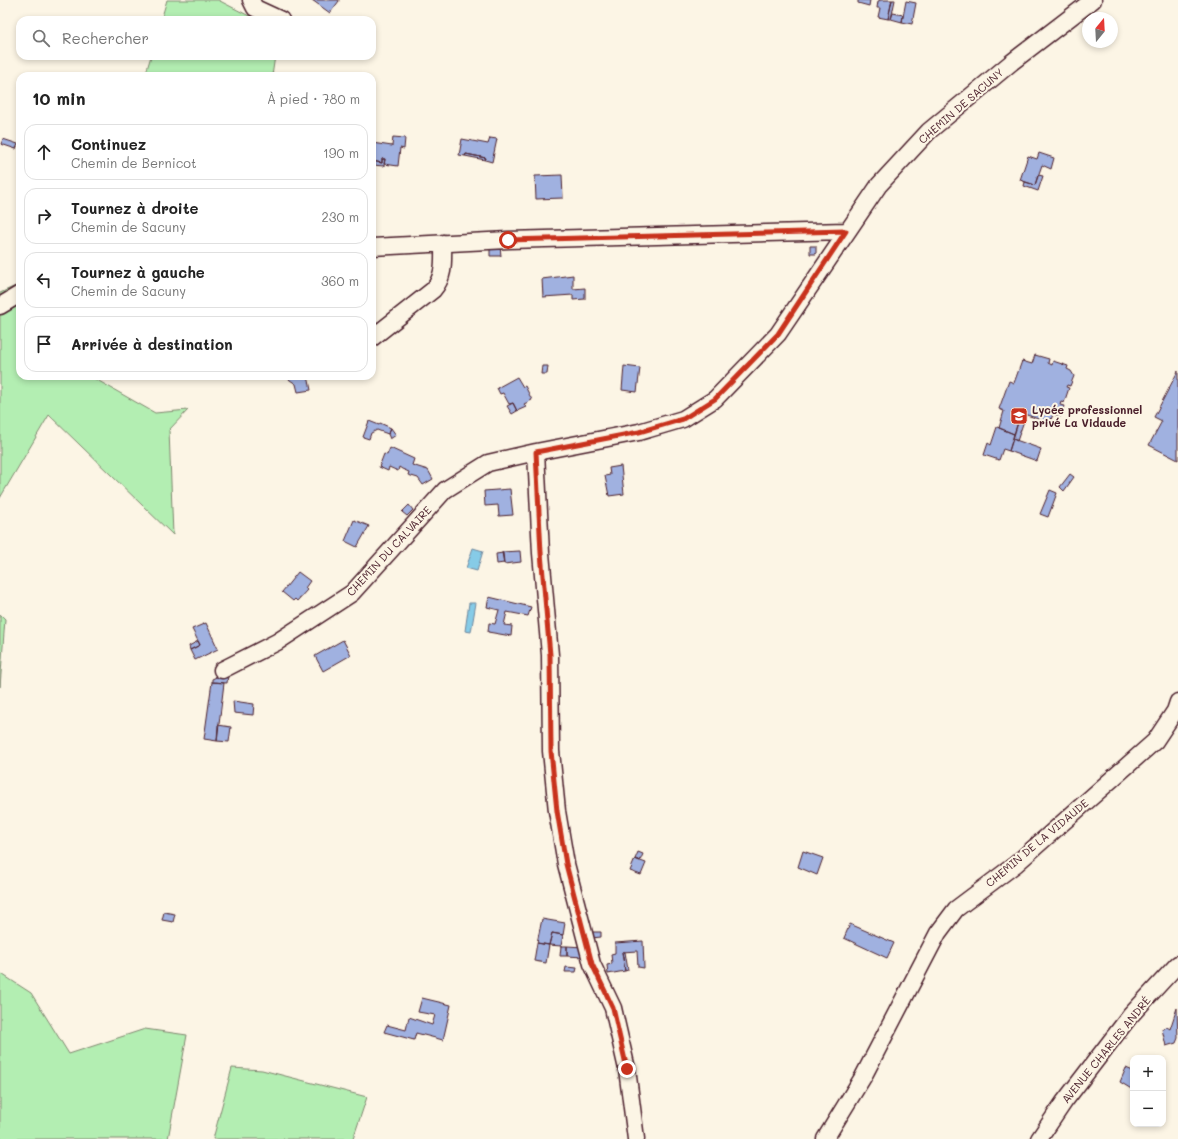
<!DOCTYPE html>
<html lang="fr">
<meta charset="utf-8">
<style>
body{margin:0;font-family:Mali,sans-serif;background:#f2f2f2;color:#222}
.controls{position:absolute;right:12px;bottom:12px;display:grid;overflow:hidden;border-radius:8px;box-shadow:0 2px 6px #0003}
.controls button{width:36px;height:36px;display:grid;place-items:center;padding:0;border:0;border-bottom:1px solid #e0e0e0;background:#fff;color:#222;font:20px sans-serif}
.compass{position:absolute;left:1082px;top:12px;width:36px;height:36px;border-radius:50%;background:#fff;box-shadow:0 2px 6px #0003;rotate:18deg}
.stop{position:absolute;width:12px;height:12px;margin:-9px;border:3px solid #c8321e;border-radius:50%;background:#fff}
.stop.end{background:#c8321e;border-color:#fff;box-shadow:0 1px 4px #0008}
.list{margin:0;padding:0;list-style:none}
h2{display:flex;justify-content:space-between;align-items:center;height:52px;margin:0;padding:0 16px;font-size:17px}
h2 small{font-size:13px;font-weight:400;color:#767676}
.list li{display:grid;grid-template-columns:26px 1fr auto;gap:12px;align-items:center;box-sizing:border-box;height:56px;margin:0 8px 8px;padding:0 8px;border:1px solid #e0e0e0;border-radius:12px}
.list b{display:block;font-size:15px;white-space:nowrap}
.list p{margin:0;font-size:13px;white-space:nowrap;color:#767676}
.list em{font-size:13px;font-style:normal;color:#767676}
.icon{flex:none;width:22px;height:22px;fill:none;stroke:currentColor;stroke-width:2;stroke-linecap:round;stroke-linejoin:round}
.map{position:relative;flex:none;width:1178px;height:1139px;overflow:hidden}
.search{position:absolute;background:#fff;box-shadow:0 2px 6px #0003;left:16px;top:16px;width:360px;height:44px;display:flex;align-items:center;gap:10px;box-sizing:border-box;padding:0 14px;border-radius:12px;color:#767676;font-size:15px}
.panel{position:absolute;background:#fff;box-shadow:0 2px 6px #0003;left:16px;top:72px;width:360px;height:308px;border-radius:12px}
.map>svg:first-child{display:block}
.green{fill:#b3eeb2;stroke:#7e866e}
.water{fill:#86cbe7;stroke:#6e869c}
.building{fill:#a0b1e0;stroke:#4a1f2b}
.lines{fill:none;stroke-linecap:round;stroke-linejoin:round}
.minor-casing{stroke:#4a1f2b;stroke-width:19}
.minor{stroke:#fcf5e5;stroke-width:16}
.route{stroke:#c8321e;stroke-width:5}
.labels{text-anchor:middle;stroke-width:4;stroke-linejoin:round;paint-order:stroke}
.street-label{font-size:11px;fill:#4a1f2b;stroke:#fcf5e5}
.poi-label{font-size:11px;font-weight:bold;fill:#4a1f2b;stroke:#fcf5e5;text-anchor:start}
</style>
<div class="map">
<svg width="1178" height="1139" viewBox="0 0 1178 1139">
<rect width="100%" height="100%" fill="#fcf5e5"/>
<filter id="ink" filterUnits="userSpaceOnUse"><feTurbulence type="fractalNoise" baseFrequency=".025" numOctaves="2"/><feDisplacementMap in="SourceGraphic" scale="8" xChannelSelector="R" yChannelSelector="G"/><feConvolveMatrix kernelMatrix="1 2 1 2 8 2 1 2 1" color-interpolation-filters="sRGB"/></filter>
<g filter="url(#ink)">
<!-- green -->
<path class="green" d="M167 0H218L257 20H161Z
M151 56H275L272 76H145Z
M20 284V376H90L155 413 188 410 169 430 173 535 49 415 0 498V293Z
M0 614 5 619 0 687Z
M0 973 31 993 69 1054 145 1029 187 1035 168 1139H0Z
M232 1068 262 1070 367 1097 353 1139H213Z"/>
<!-- water -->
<path class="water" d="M473 548 483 551 477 571 466 568Z
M469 603H476L471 632 465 631Z"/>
<!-- building -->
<path class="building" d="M312 0H339V1L330 13Z
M858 0H870L869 6 858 3Z
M881 0H892L888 19 878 17 880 8H877L878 1Z
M892 0H895L891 19H888Z
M906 1 916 3 912 24 902 22Z
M893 13 903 15 902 22 891 19Z
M393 137 405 138 404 149 400 148 398 166 384 164 385 159H382V163L372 161V143L392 146Z
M490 138 497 139 492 162 485 160 486 158 466 154 465 156 459 155 462 139 488 144Z
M3 139 18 144 16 149 1 144Z
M1039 153 1054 158 1051 169 1042 165 1035 185 1020 180 1028 156 1037 159Z
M466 154 486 158 485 160 465 156Z
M382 159H385L384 166 372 165V161L382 163Z
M562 175 563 198 536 199 535 176Z
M1038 175 1043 176 1038 191 1024 186 1025 182 1035 185Z
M490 246H500L501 256H490Z
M810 246H816V254H810Z
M573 275V289L585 288V299L573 300V295L543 297 542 279Z
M1035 355 1049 359 1048 363 1052 365 1053 361 1068 366 1067 369 1071 371 1074 376 1070 386 1067 385 1066 387 1069 388 1064 403 1061 402 1060 405 1064 406 1060 417 1053 414 1050 423 1021 413 1014 434 999 428 1004 411 999 409 1009 381 1014 383 1022 361 1032 364Z
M542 366H548L547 374H541Z
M624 366 640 368 637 392 622 390Z
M1178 371V460L1149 445 1162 421 1154 417Z
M284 376H308L311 390 298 392 296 384Z
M517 377 523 387 525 386 532 400 524 404 526 407 517 411 513 403 509 404 503 393 500 394 497 388Z
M513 403 517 411 512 414 507 406Z
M1021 413 1026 415 1017 441 1013 439Z
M369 421 379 425 380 423 391 428 388 434 377 430 371 433 369 439 363 437Z
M997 427 1014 434 1009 451 1003 449 999 460 984 455 988 443 991 445Z
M391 428 396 435 390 439 388 434Z
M1013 439 1041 449 1037 461 1009 451Z
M390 448 414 459 412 465 428 470 433 479 423 485 418 478 408 475 409 472 402 469 399 467 398 471 389 467 388 471 379 467 384 454 387 455Z
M621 466 624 494 609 496 605 476 610 475 609 468Z
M1070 474 1074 477 1064 491 1060 487Z
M510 489 513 515 499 516 498 505 485 506 484 491Z
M1050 490 1057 493 1048 517 1040 514Z
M409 505 413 510 407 516 402 512Z
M354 520 369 526 357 547 345 541Z
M520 551 521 562 504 564 502 552Z
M503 553 504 563 497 564 496 554Z
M298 572 310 581 305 588 307 590 297 601 295 599 293 601 282 592Z
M489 597 531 607 528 616 507 612 504 625 512 626 511 636 488 632 489 623 495 624 499 610 487 607Z
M206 623 218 649 195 660 190 650 200 645 192 629Z
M343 640 351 655 323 671 315 656Z
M198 641 200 645 190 650 189 646Z
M223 674 228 675 227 683 212 682V679Z
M212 682 224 683 217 741 204 739Z
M233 701 254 704 253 715 234 713Z
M218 725 231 727 229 742 217 741Z
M803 851 823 858 817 875 798 867Z
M638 852 643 854 640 861 635 859Z
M635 859 646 863 641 875 630 871Z
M164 912 175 914 173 922 162 920Z
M542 919 565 923 563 935 552 933 549 945 537 943Z
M850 924 894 943 887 958 844 938Z
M592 932H601V937L592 938Z
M552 933 563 935 561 946 549 945Z
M643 941 644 968 638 967 637 951 622 952 625 971 608 974 607 965 612 964 611 954 615 953V943Z
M537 943 549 945 546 963 534 961Z
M561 946H567V956H560Z
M567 946 583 947V957L567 956Z
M622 952H625L628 970 625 971Z
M566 967 577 968 576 972H565Z
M422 998 451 1005 443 1040 416 1033 414 1040 384 1032 387 1025 406 1030 409 1017 432 1025 435 1015 418 1012Z
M1177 1008 1178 1038 1176 1043 1166 1046 1162 1029 1167 1027 1170 1029Z
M1126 1068 1133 1071V1090L1120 1082Z"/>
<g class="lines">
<defs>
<path id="minor" d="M251 0 255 8 281 20
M372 247 508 240 846 231
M0 306 20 294
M372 338 433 290C445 276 443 261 443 243
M222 670 277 642 352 593 445 490 488 463 536 452
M636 1139 627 1069 613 1008 592 964 566 864 557 811 551 751 550 655 541 553 536 452 639 432 683 419 715 399 778 334 879 185 929 131 1012 62 1093 0
M825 1139 863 1077 938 933 956 909 1016 864 1155 741 1175 711 1178 702
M1039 1139 1064 1102 1130 1016 1178 964"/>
</defs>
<!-- minor casing -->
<use href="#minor" class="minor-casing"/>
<!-- minor -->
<use href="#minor" class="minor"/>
</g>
</g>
<g class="lines" filter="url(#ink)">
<!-- route -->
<path class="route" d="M508 240 846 231 778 334 715 399 683 419 639 432 536 452 541 553 550 655 551 751 557 811 566 864 592 964 613 1008 627 1069"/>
</g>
<!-- icons -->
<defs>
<symbol id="school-square" viewBox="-11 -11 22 22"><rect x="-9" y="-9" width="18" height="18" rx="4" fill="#c8321e" stroke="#fcf5e5"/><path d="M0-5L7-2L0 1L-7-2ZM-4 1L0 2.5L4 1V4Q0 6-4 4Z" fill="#fff"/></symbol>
</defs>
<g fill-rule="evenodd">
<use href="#school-square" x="1009" y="406" width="20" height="20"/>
</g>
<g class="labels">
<!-- street labels -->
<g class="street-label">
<text transform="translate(961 106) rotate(-41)" y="4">CHEMIN DE SACUNY</text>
<text transform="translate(389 551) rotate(-47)" y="4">CHEMIN DU CALVAIRE</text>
<text transform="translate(1037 843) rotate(-40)" y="4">CHEMIN DE LA VIDAUDE</text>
<text transform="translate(1106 1050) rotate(-51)" y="4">AVENUE CHARLES ANDRÉ</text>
</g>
<!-- poi labels -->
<g class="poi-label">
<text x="1032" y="414">Lycée professionnel<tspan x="1032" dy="13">privé La Vidaude</tspan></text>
</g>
</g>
</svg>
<div class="controls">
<button>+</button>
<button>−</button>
</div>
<svg class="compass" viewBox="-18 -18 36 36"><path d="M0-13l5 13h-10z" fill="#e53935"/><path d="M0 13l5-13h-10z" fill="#767676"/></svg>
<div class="stop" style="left:508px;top:240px"></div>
<div class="stop end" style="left:627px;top:1069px"></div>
<div class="search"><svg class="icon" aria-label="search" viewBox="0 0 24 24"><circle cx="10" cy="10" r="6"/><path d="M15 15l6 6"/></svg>Rechercher</div>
<section class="panel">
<h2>10 min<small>À pied · 780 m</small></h2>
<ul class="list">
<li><svg class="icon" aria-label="ahead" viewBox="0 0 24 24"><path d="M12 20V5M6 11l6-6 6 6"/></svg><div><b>Continuez</b><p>Chemin de Bernicot</p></div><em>190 m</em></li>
<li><svg class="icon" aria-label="right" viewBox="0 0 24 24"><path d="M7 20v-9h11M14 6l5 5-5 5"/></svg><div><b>Tournez à droite</b><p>Chemin de Sacuny</p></div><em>230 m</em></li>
<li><svg class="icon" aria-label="left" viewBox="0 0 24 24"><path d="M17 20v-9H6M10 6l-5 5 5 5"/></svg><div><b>Tournez à gauche</b><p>Chemin de Sacuny</p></div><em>360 m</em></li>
<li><svg class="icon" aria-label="arrive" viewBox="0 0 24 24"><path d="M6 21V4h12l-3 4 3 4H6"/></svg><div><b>Arrivée à destination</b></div></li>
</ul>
</section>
</div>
